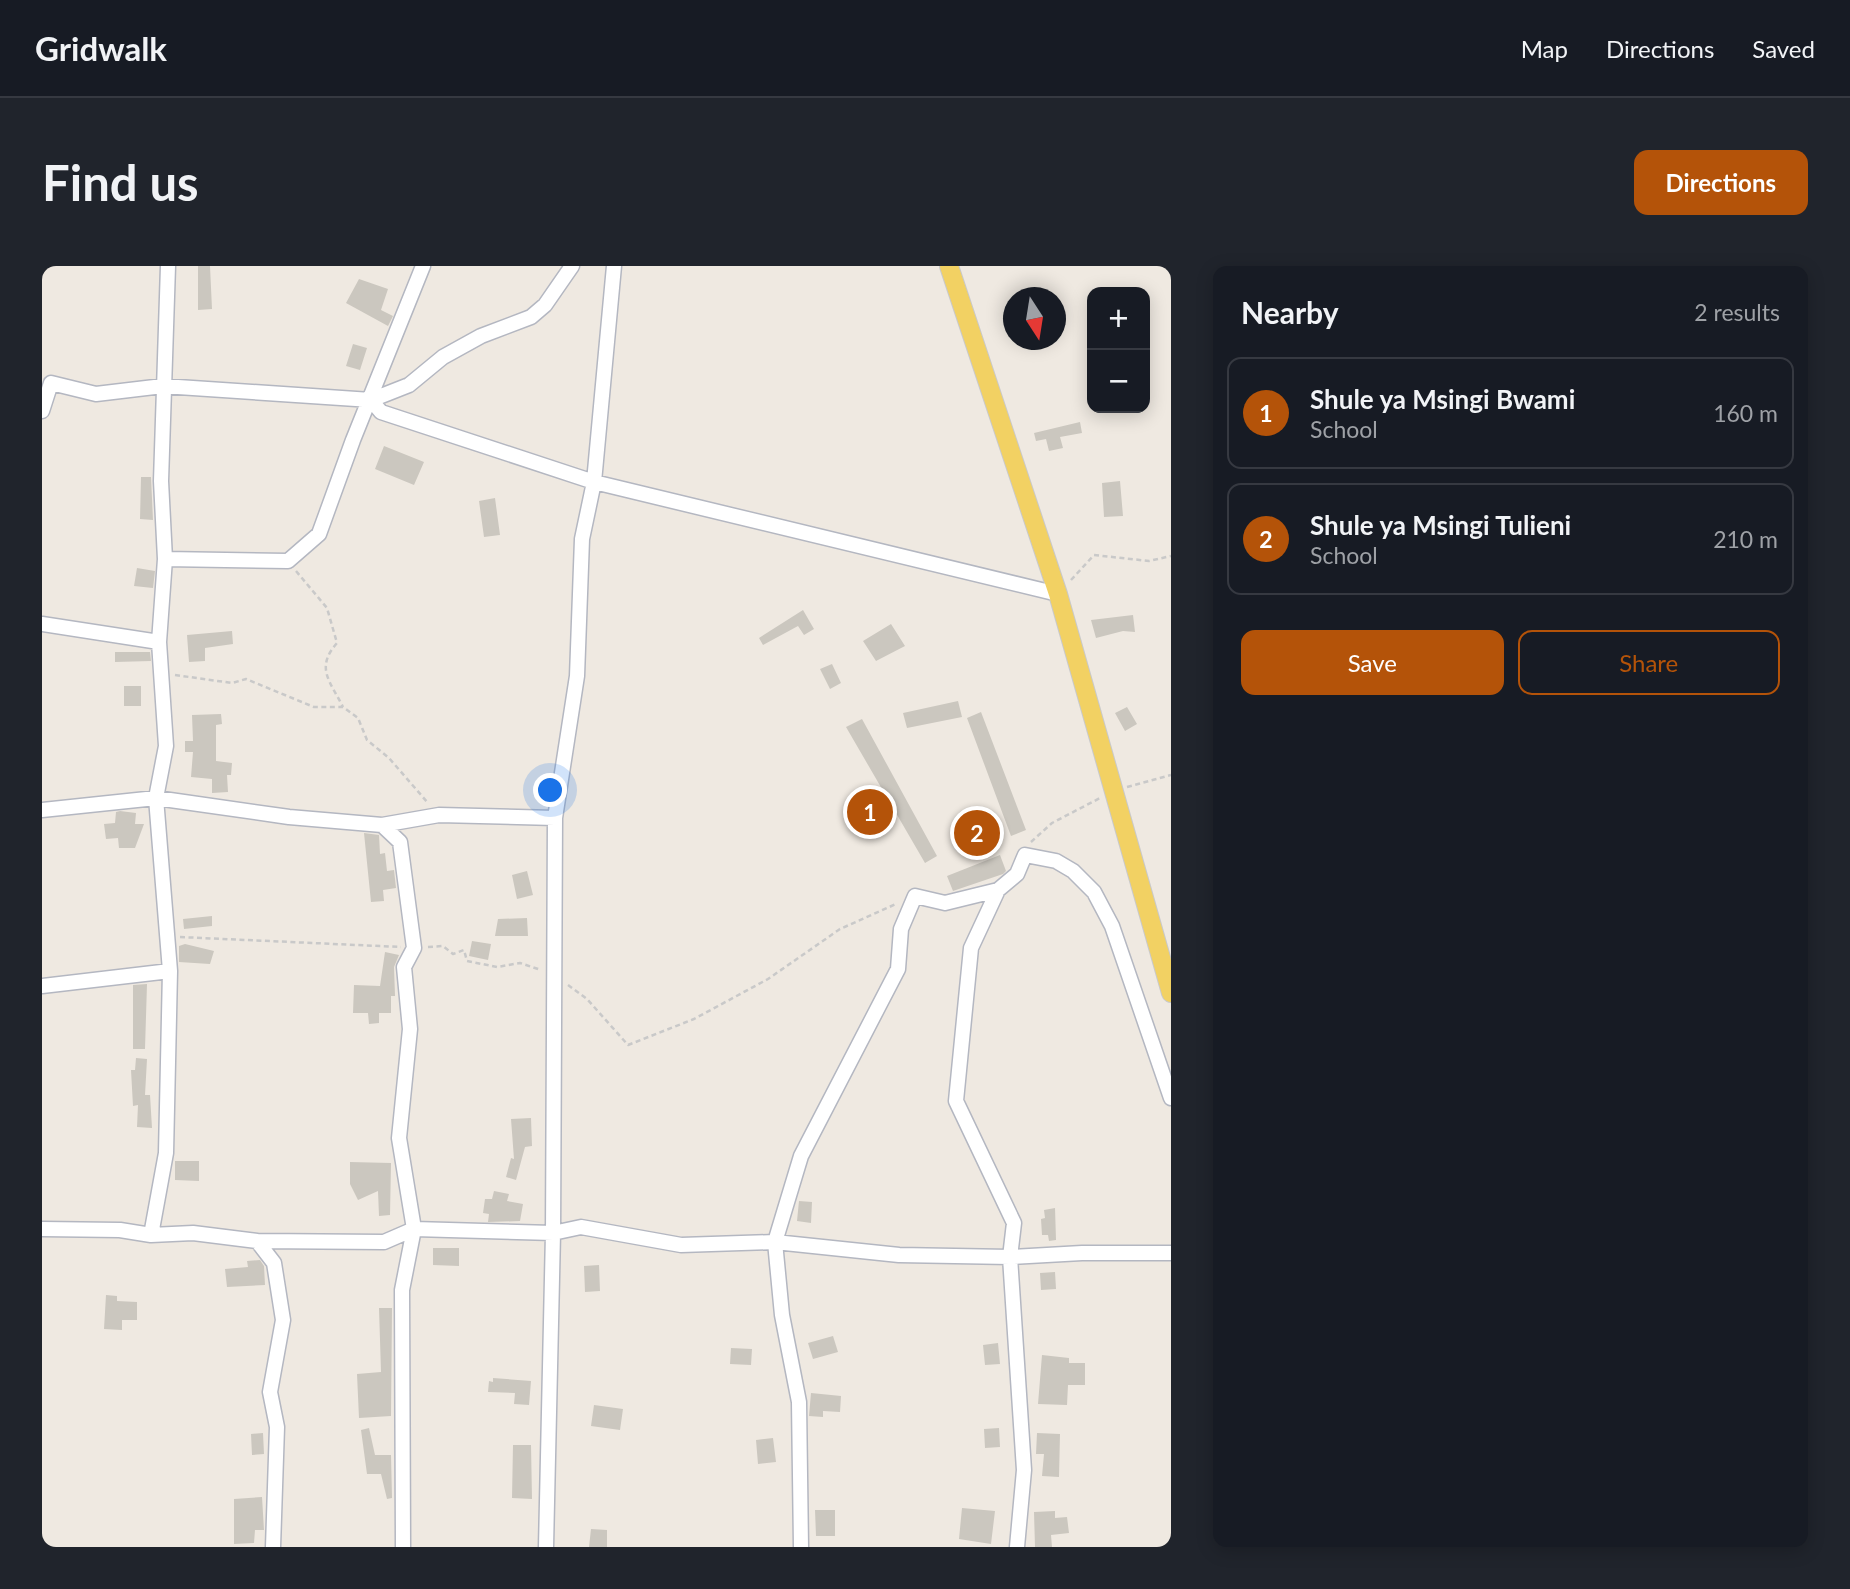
<!DOCTYPE html>
<meta charset="utf-8">
<style>
body{margin:0;font-family:Lato,sans-serif;background:#20242c;color:#f1f3f6}
.controls{position:absolute;right:21px;top:21px;display:grid;overflow:hidden;border-radius:14px;box-shadow:0 4px 18px #0003}
.controls button{width:63px;height:63px;display:grid;place-items:center;padding:0;border:0;border-bottom:2px solid #363941;background:#171b24;color:#f1f3f6;font:35px sans-serif}
.compass{position:absolute;left:961px;top:21px;width:63px;height:63px;border-radius:50%;background:#171b24;box-shadow:0 4px 18px #0003;rotate:168deg}
.you{position:absolute;left:509px;top:525px;width:24px;height:24px;margin:-18px;border:5px solid #fff;border-radius:50%;background:#1a73e8;box-shadow:0 0 0 10px #1a73e833}
.badge{display:grid;place-items:center;width:46px;height:46px;border-radius:50%;background:#b45309;color:#fff;font-size:23px;font-weight:700}
.pin{position:absolute;translate:-50% -50%;border:4px solid #fff;box-shadow:0 2px 7px #0006}
.list{margin:0;padding:0;list-style:none}
h2{display:flex;justify-content:space-between;align-items:center;height:91px;margin:0;padding:0 28px;font-size:30px}
h2 small{font-size:23px;font-weight:400;color:#9ea1a6}
.list li{display:grid;grid-template-columns:46px 1fr auto;gap:21px;align-items:center;box-sizing:border-box;height:112px;margin:0 14px 14px;padding:0 14px;border:2px solid #363941;border-radius:14px}
.list b{display:block;font-size:26px;white-space:nowrap}
.list p{margin:0;font-size:23px;white-space:nowrap;color:#9ea1a6}
.list em{font-size:23px;font-style:normal;color:#9ea1a6}
.actions{display:flex;gap:14px;padding:21px 28px}
.actions a{flex:1;padding:16px 0;border:2px solid #b45309;border-radius:14px;text-align:center;font-size:24px;color:#b45309}
.actions .main{background:#b45309;color:#fff}
.map{position:relative;flex:none;width:1129px;height:1281px;overflow:hidden;border-radius:14px}
header{display:flex;align-items:center;gap:42px;box-sizing:border-box;height:98px;padding:0 35px;background:#171b24;border-bottom:2px solid #363941}
header strong{font-size:33px}
nav{display:flex;gap:38px;margin-inline-start:auto;font-size:24px}
.intro{display:flex;align-items:center;justify-content:space-between;box-sizing:border-box;height:168px;padding:0 42px}
h1{margin:0;font-size:49px}
.button{padding:18px 32px;border-radius:14px;background:#b45309;color:#fff;font-size:24px;font-weight:700}
main{display:flex;gap:42px;padding:0 42px}
aside{flex:1;background:#171b24;border-radius:14px;box-shadow:0 4px 18px #0003}
.map>svg:first-child{display:block}
.building{fill:#cbc7bf}
.lines{fill:none;stroke-linecap:round;stroke-linejoin:round}
.minor-casing{stroke:#b4b7c1;stroke-width:17}
.major-casing{stroke:#c9c9c9;stroke-width:20}
.path{stroke:#c9c9c9;stroke-width:2.5;stroke-dasharray:5 3.5;stroke-linecap:butt}
.minor{stroke:#fff;stroke-width:14}
.major{stroke:#f2d163;stroke-width:18}
</style>
<header>
<strong>Gridwalk</strong>
<nav><a>Map</a><a>Directions</a><a>Saved</a></nav>
</header>
<div class="intro"><h1>Find us</h1><a class="button">Directions</a></div>
<main>
<div class="map">
<svg width="1129" height="1281" viewBox="0 0 1129 1281">
<rect width="100%" height="100%" fill="#efe9e1"/>
<!-- building -->
<path class="building" d="M156 0H168L170 43 156 44Z
M317 13 346 23 339 44 351 50 346 60 304 37Z
M311 78 325 82 318 104 304 100Z
M1038 156 1040 167 1018 171 1021 182 1007 185 1004 173 994 175 992 167Z
M342 180 382 196 372 219 333 203Z
M99 211H109L111 254 98 253Z
M1078 215 1081 250 1062 251 1060 217Z
M453 232 458 269 442 271 437 235Z
M95 302 113 305 111 322 92 320Z
M761 344 772 363 762 369 756 360 721 379 717 372Z
M1091 349 1093 366 1081 365 1054 372 1049 354Z
M849 358 863 380 834 395 821 375Z
M190 365 191 378 163 382V395L147 396 145 369Z
M73 386H108L109 395 73 396Z
M790 398 799 417 788 423 778 403Z
M82 420H99V440H82Z
M916 435 920 451 865 462 861 447Z
M1085 441 1095 458 1083 465 1073 447Z
M939 446 984 564 969 570 925 452Z
M179 448 180 458 174 459V495L190 497 189 509H185L186 526 170 527V513L149 511 151 486H143V475H151L150 449Z
M820 453 895 590 883 597 804 461Z
M78 545 94 547 93 558H102L93 582H77L76 572 64 573 62 558 73 557 74 546Z
M322 567 337 569 338 588 343 587 345 605 352 604 354 622 341 624 342 635 329 636Z
M958 589 964 605 961 608 911 625 905 610Z
M485 605 491 629 475 633 470 609Z
M170 650V660L142 663 141 653Z
M485 652 486 670H453L456 653Z
M430 675 449 678 446 694 427 690Z
M143 678 172 685 168 698 137 696V680Z
M343 686 357 689 352 701 353 730H349V747H337V757L327 758 326 747H311L312 719 338 720Z
M105 718 103 783H91V719Z
M94 792 105 793 103 829H108L110 862 95 861 96 839 91 840 89 804H93Z
M489 852 490 880 483 881 474 914 464 911 469 892 472 893 469 853Z
M133 895H157V915L133 914Z
M308 896 349 897 348 949 337 950 336 925 316 934 308 918Z
M452 925 467 928 465 935 481 938 478 955 446 956 447 948 441 947 443 933H450Z
M757 935 770 936 769 957 755 955Z
M1013 942 1014 974 1007 975 1006 969H1000L999 953 1003 952 1002 944Z
M391 982H417V1000L391 999Z
M218 994 222 1000 223 1019 185 1021 183 1003 206 1001 205 995Z
M557 999 558 1025 543 1026 542 1000Z
M1013 1006 1014 1023 999 1024 998 1007Z
M64 1029 75 1030V1035L95 1036V1054H80V1064L62 1063Z
M337 1042H350L349 1150 317 1152 315 1108 339 1106Z
M791 1070 796 1086 771 1093 766 1077Z
M956 1077 958 1098 943 1099 941 1079Z
M689 1082 710 1083 709 1099 688 1098Z
M1000 1089 1027 1092V1097H1043V1119H1026L1025 1139 996 1138Z
M451 1112 489 1115 487 1139 472 1138 473 1127 446 1126 447 1115 451 1116Z
M769 1127 799 1130 798 1146 781 1145V1151L767 1150Z
M552 1139 581 1143 578 1164 549 1160Z
M327 1162 333 1189H349L350 1232 345 1233 339 1208H325L319 1164Z
M957 1162 958 1181 943 1182 942 1163Z
M221 1167 222 1188 210 1189 209 1168Z
M995 1167 1018 1168 1017 1211 1000 1210 1002 1188H994Z
M731 1172 734 1196 716 1198 714 1174Z
M471 1179H489L490 1233 470 1232Z
M220 1231 222 1264H213L212 1277 192 1278V1233Z
M920 1242 953 1245 949 1278 917 1273Z
M773 1244H793V1270H774Z
M1013 1245V1252L1025 1251 1027 1267 1009 1269 1010 1281H993L992 1246Z
M549 1263 565 1264V1281H547Z"/>
<g class="lines">
<defs>
<path id="minor" d="M329 134 339 146 552 216 1016 328
M0 145 9 117 54 128 121 120 329 134 367 119 401 91 439 70 489 51 503 39 530 0
M123 293 246 295 277 268 311 174 381 0
M0 358 117 376
M0 544 114 532 247 551 340 559 397 549 513 552
M340 559 358 576 372 682 362 701 368 763 357 872 372 963 360 1024 361 1281
M0 720 128 705
M0 963 78 964 109 969 151 967 215 975 342 976 372 963 511 967 539 961 639 979 733 976 857 989 968 991 1040 987H1129
M109 969 124 887 128 705 114 532 124 480 117 376 123 293 119 215 126 0
M215 975 232 997 241 1054 228 1126 235 1161 231 1281
M504 1281 511 967 513 552 535 410 540 273 552 216 572 0
M759 1281 757 1136 740 1049 733 976 759 890 856 703 859 663 873 630 903 637 956 624
M975 1281 982 1204 968 991 972 957 914 835 929 682 956 624 975 608 983 589 1014 595 1031 605 1052 626 1070 660 1129 832"/>
<path id="major" d="M907 0 1016 328 1129 727"/>
</defs>
<!-- minor casing -->
<use href="#minor" class="minor-casing"/>
<!-- major casing -->
<use href="#major" class="major-casing"/>
<!-- path -->
<path class="path" d="M254 305 285 342 295 377C273 402 288 415 301 441
M1029 314 1052 289 1107 295 1129 290
M133 409 190 417 204 413 272 441H301L316 452 325 474 347 492 386 537
M1085 521 1129 509
M989 576 1010 557 1060 531
M138 671 359 681
M386 681 401 680 411 688 422 684 425 695 455 701 478 697 499 704
M526 719 545 733 586 779 652 753 726 713 798 663 854 638"/>
<!-- minor -->
<use href="#minor" class="minor"/>
<!-- major -->
<use href="#major" class="major"/>
</g>
</svg>
<div class="controls">
<button>+</button>
<button>−</button>
</div>
<svg class="compass" viewBox="-18 -18 36 36"><path d="M0-13l5 13h-10z" fill="#e53935"/><path d="M0 13l5-13h-10z" fill="#9ea1a6"/></svg>
<div class="you"></div>
<div class="pin badge" style="left:828px;top:546px">1</div>
<div class="pin badge" style="left:935px;top:567px">2</div>
</div>
<aside>
<h2>Nearby<small>2 results</small></h2>
<ul class="list">
<li><span class="badge">1</span><div><b>Shule ya Msingi Bwami</b><p>School</p></div><em>160 m</em></li>
<li><span class="badge">2</span><div><b>Shule ya Msingi Tulieni</b><p>School</p></div><em>210 m</em></li>
</ul>
<div class="actions"><a class="main">Save</a><a>Share</a></div>
</aside>
</main>
